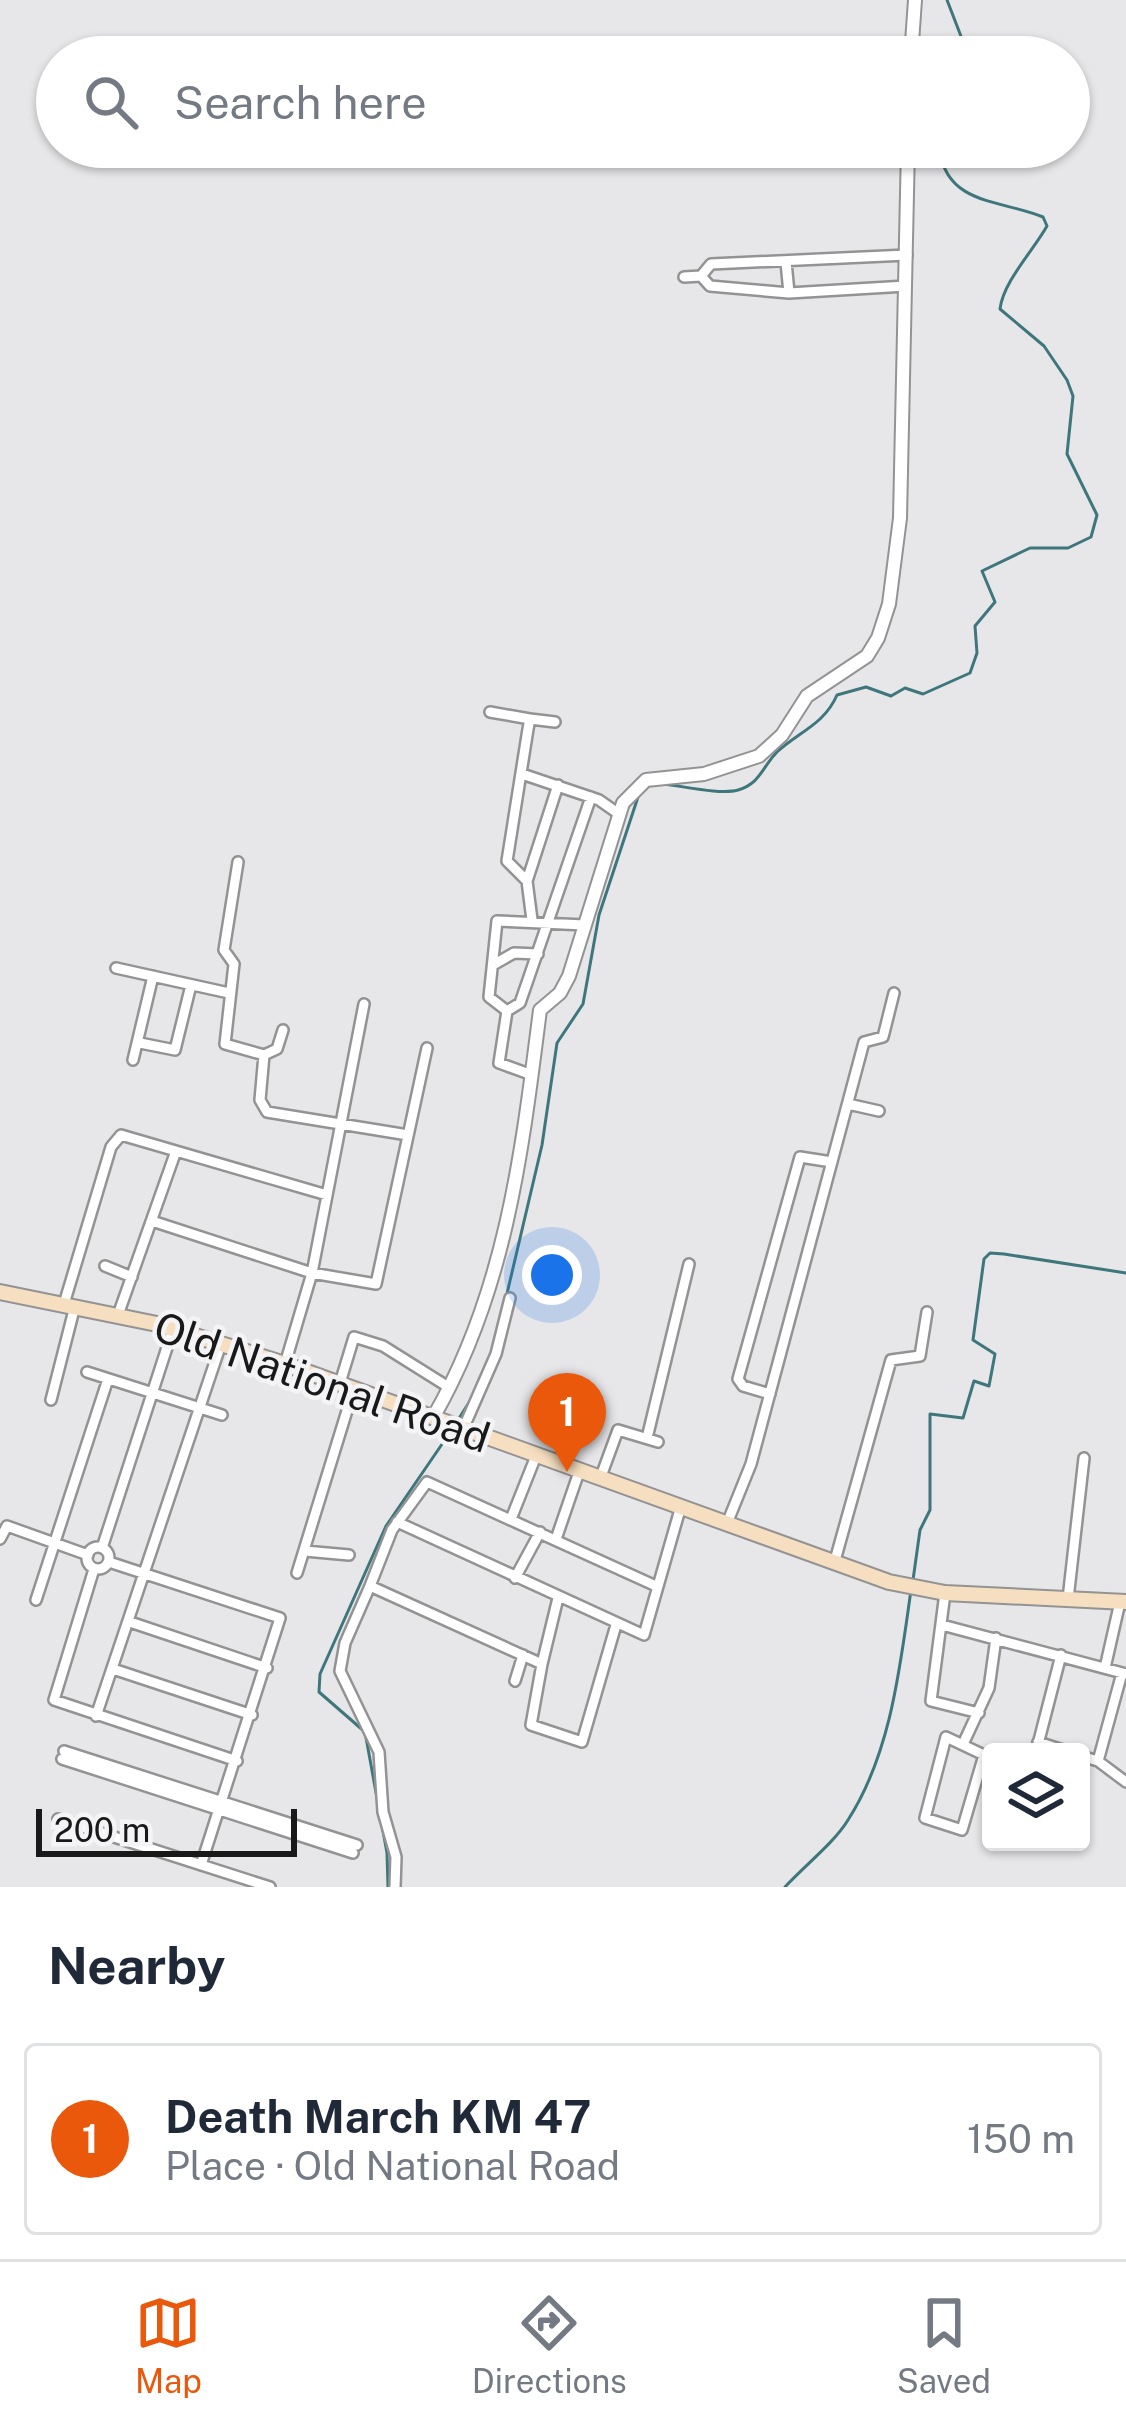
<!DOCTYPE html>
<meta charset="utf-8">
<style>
body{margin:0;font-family:"Public Sans",sans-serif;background:#f2f2f3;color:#1f2937}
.controls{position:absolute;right:36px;bottom:36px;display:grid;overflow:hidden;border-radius:12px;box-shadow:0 3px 9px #0004}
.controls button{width:108px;height:108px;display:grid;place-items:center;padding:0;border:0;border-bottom:3px solid #e0e1e3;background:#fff;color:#1f2937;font:60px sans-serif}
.scale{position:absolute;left:36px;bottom:30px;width:261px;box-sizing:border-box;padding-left:12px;border:6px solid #191919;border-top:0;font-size:33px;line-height:42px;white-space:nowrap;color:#191919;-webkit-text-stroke:9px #f4f4f6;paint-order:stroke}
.you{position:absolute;left:552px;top:1275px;width:42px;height:42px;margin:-30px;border:9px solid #fff;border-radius:50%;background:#1a73e8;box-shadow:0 0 0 18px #1a73e833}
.badge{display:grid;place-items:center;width:78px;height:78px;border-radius:50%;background:#ea580c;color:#fff;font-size:39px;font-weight:700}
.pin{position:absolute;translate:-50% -99px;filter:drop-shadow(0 3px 6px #0008)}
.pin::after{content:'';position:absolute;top:63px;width:42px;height:36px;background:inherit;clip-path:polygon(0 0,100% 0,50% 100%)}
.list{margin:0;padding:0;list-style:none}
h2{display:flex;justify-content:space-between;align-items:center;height:156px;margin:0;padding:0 48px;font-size:51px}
h2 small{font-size:39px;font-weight:400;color:#747a83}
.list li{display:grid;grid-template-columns:78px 1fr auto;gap:36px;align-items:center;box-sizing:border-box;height:192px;margin:0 24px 24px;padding:0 24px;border:3px solid #e0e1e3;border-radius:12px}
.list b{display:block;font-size:45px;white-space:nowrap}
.list p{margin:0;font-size:39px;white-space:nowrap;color:#747a83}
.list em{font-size:39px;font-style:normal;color:#747a83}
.icon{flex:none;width:66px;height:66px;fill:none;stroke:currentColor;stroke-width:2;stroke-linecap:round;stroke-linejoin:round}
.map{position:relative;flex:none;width:1126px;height:1887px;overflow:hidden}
.search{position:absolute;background:#fff;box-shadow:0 3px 9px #0004;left:36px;right:36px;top:36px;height:132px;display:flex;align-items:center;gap:30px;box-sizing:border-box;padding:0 42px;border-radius:66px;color:#747a83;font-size:45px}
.sheet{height:372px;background:#fff}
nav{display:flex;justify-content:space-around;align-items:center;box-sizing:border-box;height:168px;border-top:3px solid #e0e1e3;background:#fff;font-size:33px;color:#747a83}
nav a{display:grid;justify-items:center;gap:6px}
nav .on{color:#ea580c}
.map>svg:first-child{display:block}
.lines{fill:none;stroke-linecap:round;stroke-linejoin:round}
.stream{stroke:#3e777b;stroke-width:3}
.minor-casing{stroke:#939394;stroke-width:14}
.tertiary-casing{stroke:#939394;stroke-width:16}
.secondary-casing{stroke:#939394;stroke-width:18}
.minor{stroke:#fff;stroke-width:9}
.tertiary{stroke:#fff;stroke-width:12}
.secondary{stroke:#f6dfc0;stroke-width:14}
.labels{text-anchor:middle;stroke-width:9;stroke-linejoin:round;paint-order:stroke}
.street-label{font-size:42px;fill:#191919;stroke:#f4f4f6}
</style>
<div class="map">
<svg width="1126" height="1887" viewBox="0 0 1126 1887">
<rect width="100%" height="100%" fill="#e7e7e9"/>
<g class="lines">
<!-- stream -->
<path class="stream" d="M947 0 969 57
M663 784C683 786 720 795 738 790 761 783 762 767 777 752 798 732 824 725 837 695L866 687 891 696 905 688 923 694 970 673 977 653 975 626 995 602 982 571 1030 548H1068L1091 537 1097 515 1067 454 1073 396 1067 380 1044 346 1000 309C1003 282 1033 251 1047 226L1043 217C1002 200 948 205 940 152L945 147
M505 1302 542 1145 557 1043 583 1004 599 915 639 794
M456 1423 470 1401
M913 1580 920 1530 930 1510V1414L963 1418 974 1381 989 1386 995 1354 973 1340 984 1259 990 1253 1004 1254 1126 1273
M388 1887 387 1853 365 1732 319 1692 320 1674 386 1526 451 1431
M785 1887C804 1866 834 1843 848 1820 891 1753 900 1667 911 1590"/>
<defs>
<path id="minor" d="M786 262 789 293
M701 276 711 264 907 255
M684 277 701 276 710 286 789 293 906 286
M490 712 530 719
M522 774 599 800 619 814
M238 862 224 950 234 964 225 1044 264 1055 260 1100 267 1112 408 1135
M527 881 507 861 528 729 530 719 555 722
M532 920 527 881 558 785
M493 965 514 953 538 954
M116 968 229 993
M507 1011 489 997 497 921 585 925
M140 1043 175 1050 191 985
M264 1055 277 1049 283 1030
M133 1060 153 976
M532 1075 499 1063 507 1011 520 1003 591 797
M848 1104 879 1111
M152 1221 312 1273 376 1284 427 1048
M105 1266 132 1277
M64 1304 111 1147 121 1135 327 1195
M118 1315 176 1151
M285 1364 312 1273 364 1004
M87 1372 222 1415
M340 1383 354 1337 383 1346 450 1388
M770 1394 743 1386 738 1379 800 1157 832 1162
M51 1400 75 1306
M464 1427 496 1354 510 1298
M647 1438 689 1264
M600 1479 618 1430 658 1442
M511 1519 536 1456
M728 1521 751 1464 864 1042 883 1037 894 993
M397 1522 644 1635 681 1506
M0 1539 7 1526 88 1555
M556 1539 579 1472
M87 1558a11 11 0 1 1 22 0a11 11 0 1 1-22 0Z
M102 1548 173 1329
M305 1551 349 1555
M109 1562 280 1618 201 1865
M834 1564 891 1360 920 1356 927 1312
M94 1569 54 1700 237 1761
M297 1573 354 1388
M515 1578 540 1532
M370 1586 345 1643 340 1671 379 1752 383 1812 396 1857 395 1887
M945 1593 931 1701 979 1713
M558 1598 542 1664 370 1586 392 1530 427 1482 656 1586
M1068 1599 1084 1458
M36 1600 108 1379
M130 1622 267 1668
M942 1625 1126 1674
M542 1664 531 1725 582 1742 616 1625
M1105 1668 1120 1602
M113 1669 252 1715
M1122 1673 1098 1761 1126 1782
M515 1681 523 1655
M96 1716 221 1344
M946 1737 984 1755 962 1830 925 1818Z
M964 1742 989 1688 996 1638
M1038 1742 1069 1752
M64 1751 357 1845
M1036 1752 1061 1655
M1081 1756 1098 1761
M62 1759 353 1853
M58 1819 270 1887"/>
<path id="tertiary" d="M911 57 915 0
M434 1416C506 1290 522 1152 540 1010L560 993 569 976 623 803 646 780 704 774 759 756 782 735 807 696 867 656 878 638 889 604 900 518 908 147"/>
<path id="secondary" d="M0 1292 157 1324 285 1364 889 1582 945 1593 1126 1602"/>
</defs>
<!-- minor casing -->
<use href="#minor" class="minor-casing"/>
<!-- tertiary casing -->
<use href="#tertiary" class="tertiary-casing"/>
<!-- secondary casing -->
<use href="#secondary" class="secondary-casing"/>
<!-- minor -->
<use href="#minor" class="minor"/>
<!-- tertiary -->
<use href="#tertiary" class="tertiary"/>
<!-- secondary -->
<use href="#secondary" class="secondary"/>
</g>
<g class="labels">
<!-- street labels -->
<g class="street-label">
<text transform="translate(322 1382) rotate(19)" y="15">Old National Road</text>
</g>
</g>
</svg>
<div class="controls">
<button><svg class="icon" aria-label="layers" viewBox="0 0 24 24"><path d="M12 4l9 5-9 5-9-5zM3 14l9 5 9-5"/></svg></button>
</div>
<div class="scale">200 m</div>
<div class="you"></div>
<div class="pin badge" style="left:567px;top:1472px">1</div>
<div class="search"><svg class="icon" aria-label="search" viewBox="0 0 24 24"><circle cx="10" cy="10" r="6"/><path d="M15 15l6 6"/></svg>Search here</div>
</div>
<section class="sheet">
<h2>Nearby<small></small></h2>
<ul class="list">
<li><span class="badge">1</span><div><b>Death March KM 47</b><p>Place · Old National Road</p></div><em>150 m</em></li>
</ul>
</section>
<nav>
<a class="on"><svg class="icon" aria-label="map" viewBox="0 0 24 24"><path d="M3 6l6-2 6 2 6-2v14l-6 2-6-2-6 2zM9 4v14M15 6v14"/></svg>Map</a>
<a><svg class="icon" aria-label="directions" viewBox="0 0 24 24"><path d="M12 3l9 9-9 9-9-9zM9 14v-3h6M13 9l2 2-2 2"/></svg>Directions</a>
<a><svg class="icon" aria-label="saved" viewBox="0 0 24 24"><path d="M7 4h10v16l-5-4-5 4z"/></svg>Saved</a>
</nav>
